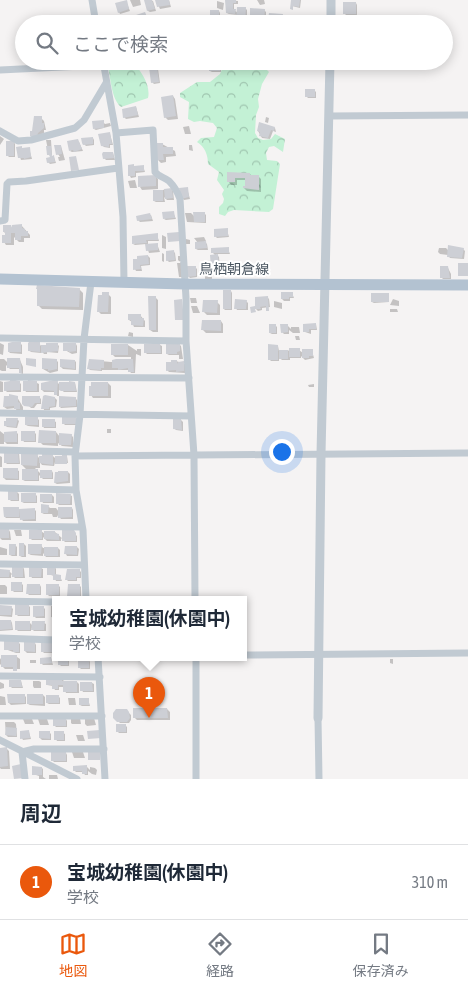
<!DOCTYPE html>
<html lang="ja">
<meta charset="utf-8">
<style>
body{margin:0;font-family:"Asap Condensed","Noto Sans JP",sans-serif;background:#f6f6f7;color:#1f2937}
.you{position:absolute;left:281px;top:451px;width:18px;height:18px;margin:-12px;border:4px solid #fff;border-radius:50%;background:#1a73e8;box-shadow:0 0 0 8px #1a73e833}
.badge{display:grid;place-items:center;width:32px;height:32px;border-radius:50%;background:#ea580c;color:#fff;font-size:16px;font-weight:700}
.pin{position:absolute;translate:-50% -41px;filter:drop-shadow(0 1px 2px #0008)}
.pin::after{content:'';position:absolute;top:26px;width:18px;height:15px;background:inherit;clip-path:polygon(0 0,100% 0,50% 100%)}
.popup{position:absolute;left:52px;top:596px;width:195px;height:65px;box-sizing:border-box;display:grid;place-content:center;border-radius:0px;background:#fff;filter:drop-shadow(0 1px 4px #0005);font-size:16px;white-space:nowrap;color:#747a83}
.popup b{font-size:19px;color:#1f2937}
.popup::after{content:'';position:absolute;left:50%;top:100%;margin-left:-10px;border:10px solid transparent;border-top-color:#fff}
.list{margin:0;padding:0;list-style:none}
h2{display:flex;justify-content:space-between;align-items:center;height:65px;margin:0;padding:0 20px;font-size:21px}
h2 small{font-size:16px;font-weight:400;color:#747a83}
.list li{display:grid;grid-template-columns:32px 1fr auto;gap:15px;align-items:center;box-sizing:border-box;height:75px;padding:0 20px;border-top:1px solid #e0e1e3}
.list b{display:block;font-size:19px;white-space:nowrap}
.list p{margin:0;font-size:16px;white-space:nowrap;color:#747a83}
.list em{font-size:16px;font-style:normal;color:#747a83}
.icon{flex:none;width:28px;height:28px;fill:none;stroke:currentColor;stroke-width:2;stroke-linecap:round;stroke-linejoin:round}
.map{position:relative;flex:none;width:468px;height:779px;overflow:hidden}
.search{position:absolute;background:#fff;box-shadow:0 2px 12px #0003;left:15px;right:15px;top:15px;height:55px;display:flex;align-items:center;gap:12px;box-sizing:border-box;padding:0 18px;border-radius:28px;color:#747a83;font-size:19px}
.sheet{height:140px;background:#fff}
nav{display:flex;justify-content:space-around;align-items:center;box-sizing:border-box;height:70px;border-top:1px solid #e0e1e3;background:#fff;font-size:14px;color:#747a83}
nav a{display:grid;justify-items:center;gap:2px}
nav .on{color:#ea580c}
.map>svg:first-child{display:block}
.forest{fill:url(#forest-crowns)}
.shadow{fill:#0003}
.building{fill:#cdcfd5}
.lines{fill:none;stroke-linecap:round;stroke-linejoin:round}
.minor{stroke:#c1cad2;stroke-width:7}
.tertiary{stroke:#c1cad2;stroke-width:9}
.primary{stroke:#b3c2d1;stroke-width:11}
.labels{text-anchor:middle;stroke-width:4;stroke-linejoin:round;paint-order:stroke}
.street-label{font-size:14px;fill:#4a5661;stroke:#fff}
</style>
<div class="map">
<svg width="468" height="779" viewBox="0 0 468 779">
<defs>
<pattern id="forest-crowns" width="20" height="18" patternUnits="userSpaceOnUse" patternTransform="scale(1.25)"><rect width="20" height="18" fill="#c3f1d5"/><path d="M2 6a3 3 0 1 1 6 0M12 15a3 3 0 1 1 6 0" fill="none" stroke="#a0c6b0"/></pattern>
</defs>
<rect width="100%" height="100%" fill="#f5f3f3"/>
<!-- forest -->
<path class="forest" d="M121 61H132C141 71 151 85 148 98L121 107C111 98 111 79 108 67Z
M238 66 245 69 250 66 265 68 269 72 262 84 258 99 259 107 256 115 255 133 258 138 263 140 271 139 275 134 285 139 283 152 274 146 269 147 266 153 267 160 277 161 280 164 273 209 269 212 234 210 228 212 225 216 219 214V207L223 203 224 199 222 194 224 190 217 180 219 172 208 164C208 155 205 147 197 142L201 138 214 137 217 128 213 123 200 121 194 122 188 119 189 102 180 97V93L197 82H210L220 74 223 67 233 68Z"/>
<!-- shadow -->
<path class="shadow" d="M130 0H140L141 5 133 7Z
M148 0 153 1 156 11 150 12 148 11Z
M156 0H169L171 7 160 9Z
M226 0 238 1V4H234V10L238 13 245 8 247 10V24H238V15L229 14 227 13Z
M257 0H264L265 4 260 5Z
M292 0H301L300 8 292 6Z
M126 1 130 11 120 14 119 12Z
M217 1 224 3 223 10 217 8Z
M356 3 357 5V15H346L344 13Z
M264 10 266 12V22H253L251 20Z
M219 11 220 13V24H211Z
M146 61H162L163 63 164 61H177L166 64 165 63 155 66 158 69 160 83 154 84 152 82 150 67Z
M220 63 221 64V72H212L210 71Z
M314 90 316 92V98H308L306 96Z
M173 96 175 99 178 119 168 120 165 117Z
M136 107 139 117 126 119 124 117Z
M266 117 269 118 268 123 265 122Z
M41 118 44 121 46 130H44V133L34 138 31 136Z
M103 122 105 124 110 123 111 126 96 130 94 129Z
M189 126 191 134H185L183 127Z
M275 128 276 132 273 131 270 139 262 138 258 131Z
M110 134 113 145H110V148L104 147 102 145Z
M0 136 4 139 0 145Z
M93 138 94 140V145L86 146 83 143Z
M46 140H51L52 155H49Z
M14 142 15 144V157H9L8 156Z
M79 142 83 151 72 152 70 151Z
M162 144 175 151 176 156 166 157V162L161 163 158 160Z
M189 145H192L193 151 189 150Z
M61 146 65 160 59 161 58 157H60L58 154Z
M17 148H29L32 159 21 160Z
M113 153 115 160H106L104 158Z
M54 157 56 163 50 164 48 162Z
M129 166H143L145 172 136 173V177L131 178 130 176Z
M229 174H250L252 176H258L261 179V192L247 191 244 188 246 187V180H237V185H231L229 182Z
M155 176 158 179V189L142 190 140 187Z
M135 180 137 188H130L128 181Z
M187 188 190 199 184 200 182 198Z
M171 189 173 191 174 200H167L164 197 165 202H156L154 201V191Z
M173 212 176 219 166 220 164 219Z
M185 213H191L195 217 204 213 206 215V223L187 222Z
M142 215H151L153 221 140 222 138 220Z
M21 225 30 235V238H24V242H19L14 237V245H6L4 242 6 234 4 232 11 227 14 230Z
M227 230 229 237 217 238 215 236Z
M157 235 159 241H148V245L157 244 160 252 149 253 146 244 135 245 133 244Z
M162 235 166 237V249L162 248Z
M204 237 206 241H204L207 244 208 250H198L196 249 198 243 194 238Z
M186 239 190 240V244H186Z
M439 248H446L449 251 463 249 465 251 464 259 450 258 448 255 440 254 438 252Z
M228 249 230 254H216L219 257 220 269H214L212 268 216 256 213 253Z
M174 252 175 253 176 261 169 262 167 260Z
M162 253 164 254V262L162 261Z
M148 256 150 258V265L141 266 142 271H136L135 269Z
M178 256H181V261H179L182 263V277H179L177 263H181L178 260Z
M195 267 197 269V277L190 278 188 276Z
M448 268 451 274V279H443L441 277Z
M205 273H210L212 274V282L205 281Z
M79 289 83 293V310L42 309 38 305Z
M231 291 232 293V310H225L224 309Z
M292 293 294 298H290V301H284L282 299Z
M108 294 111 297V314H101L98 311Z
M389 295V302L374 303 372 302Z
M155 297 158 300V332H153L150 330Z
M190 298H196L197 303H191Z
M268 298 269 299 270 307 262 308V310L258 311 255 308Z
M393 299 399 301V306L390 305Z
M246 301 248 303V310H237L236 308Z
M274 301 282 303V309L274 307Z
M217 302 220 305V315H207L204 312Z
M191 306H197L200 313H193Z
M390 309H397L398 312H390Z
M140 315 145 321V327H134L132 322 129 320Z
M221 321 223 324V333H206L203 330Z
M316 324 317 330H311V334L305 332Z
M275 325 277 327V334H272L270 333Z
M287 325 291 329V327H299L300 333H293L289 330V334H284L282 332Z
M129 332 133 333V337L128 336Z
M295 336H299L300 340H296Z
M0 343 4 345 3 355 0 354Z
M39 343 41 346 57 344 59 346 58 353 47 352V354H44L41 350V353L31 352 29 350Z
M21 344 22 345V354L10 353 9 352Z
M76 344 77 346V353L72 354 65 350Z
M128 345 137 351V349H141V356L136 354 135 373H131L129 370H102V371L90 370 88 368 90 360 111 362 131 360V357H115L112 354Z
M160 345 162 346V354H147L146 353Z
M180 345 181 346 183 359H179V355H169L167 354Z
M278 346 279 351 299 350 303 353 312 351 314 358 305 360 301 356V358H290V360H282L279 357V361H271L269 359Z
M0 359H4L9 364 20 360 23 367V374L20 373V369H10L6 365V371H2L0 370Z
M56 360 58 362V371L50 373 43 369Z
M75 361 76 362V370L63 369 61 367Z
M176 361 185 364V373L169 372 167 370Z
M0 381 3 382V392H0Z
M19 382 21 384V392H7L5 390Z
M57 382 59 384 75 383 77 392H64L59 388V396H57L56 392H44L42 390Z
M37 383 39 384V392H26L25 390Z
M108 383 111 386V398H93L91 395Z
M308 385 314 384V387H309Z
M17 397 23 407V412H18L15 408 7 409 4 407Z
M39 397 41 399V404H44L55 398 57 400 56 407 50 408V410H44L43 404H37L34 408H31L29 406Z
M76 399 77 400V407L61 408 60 407Z
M37 418 39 420V427L28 426 26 425Z
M75 418 77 419V425H65L63 423Z
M17 419 19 421 17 428 7 427 5 425Z
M181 420 183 422V431L176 430 174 428Z
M54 421 56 422V428H44L43 426Z
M107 429H111V433H107Z
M0 431 5 435 17 433 18 434V444H7L4 441V444H0Z
M34 432 36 434V442H24L23 440Z
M56 432 60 437 71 435 73 437V447L62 446 58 443V446L43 445 40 442Z
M19 453 20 464H7L6 463Z
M37 455 39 458 53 456 55 458H64L67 456 68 463 56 464 55 462 54 466 42 465 40 462V468H35L41 474 52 471 53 473V479H43L39 475V481H25L23 480 27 470 22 465Z
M0 456 2 457V467H0Z
M17 470 19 471V480H6L4 478Z
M68 472 70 474V483L57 484 55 483 56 473Z
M17 492 19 494V501H11L9 499Z
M35 494 37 496V503H24L22 502Z
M52 495 54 497V503H43L42 501Z
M70 495 72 496V505H59L57 503Z
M48 506 50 508H56L59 512 72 508 73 510V519H61L58 515 57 517H53L52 514H44L42 513Z
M5 509H34L36 511V521H23L21 518H6L5 517Z
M9 530 10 532 11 540H2L0 538Z
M14 530H21L22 536H16Z
M41 531 45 534 55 532 63 539 73 532 77 536V542H65L61 538V541H47L43 537V540H32L30 538Z
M24 544 26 546V557H22L20 556Z
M15 545 17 547V556H12L10 555Z
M41 545 43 548H58L60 550V557H46L43 553V556L31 555 29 554Z
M0 547 7 549V555H0Z
M77 547 79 549 78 556H67L66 554Z
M23 567 24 569 25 578H15L11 574V578H0V570L9 571 13 575Z
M55 567 56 569V576H60L62 581H56L54 576 48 574Z
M41 568 43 569V578H32L31 576Z
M79 570 81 572V578H77V581H68L67 580Z
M21 583 23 585V592H14L12 590Z
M0 585H5L7 587V594H0Z
M40 585 41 587V595H29L28 594Z
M59 586 60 587V596H49L47 594Z
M80 586 81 587V598H70L68 596Z
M28 605 30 607V616H18L16 614Z
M0 606 11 607 13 609 12 617 0 616Z
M51 606H55V618L51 617Z
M43 607 45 609V618H36L34 616Z
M11 621 12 623 13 630 0 631V622Z
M30 623 33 626 44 623 46 624V631H34L31 628V631H18L16 629Z
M18 642 20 644V653H16L5 649Z
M35 643 36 645V653H27L25 651Z
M53 643 55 645V653H44L42 651Z
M17 657 20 659V669H17V671H15L14 669H5L0 664V668V658L2 661Z
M51 658 53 665H43L41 663Z
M67 658 69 660V666H61L59 664Z
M390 659H393V664L390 663Z
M30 660H36V663H30Z
M89 660 90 662V669H81L79 667Z
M62 679 64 681 77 682 79 684V693H66L64 687H59V690H55L53 686 47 685Z
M21 681 23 688H12L10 686Z
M33 681H39L41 682V688H34L33 686Z
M0 682 4 684V688L0 689Z
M92 683 94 684V692H83L82 690Z
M24 695 26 697V704L11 705 9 703Z
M43 695 45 697V706L30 705 28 704Z
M0 696 5 697 6 705H0Z
M58 696 60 698V704H49L47 703Z
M68 698H75L76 705H69Z
M88 699 90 706H82L80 705Z
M167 709 170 712V720H137L134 717Z
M126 710 131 715V720L129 723H120L114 717Z
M80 718 81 724H72L71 723V719Z
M94 718 96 725 87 726 85 724V719Z
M23 719H32L34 724H25Z
M38 719H47L49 725H40Z
M66 719 67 721V727H56L54 725Z
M5 722H14L16 724 17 737H8L6 735Z
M125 725 127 727V733H119L117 731Z
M29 732 31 739 23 740 22 738Z
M50 733 51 734V740H42L40 738Z
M63 733 65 734V741H57L56 739Z
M76 735H83L85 741H78Z
M6 748 9 751 10 769H1L0 768V749Z
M72 752H83L85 758H74Z
M66 753 67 755V762H54L53 761Z
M87 767 90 770V767L95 768 97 770 96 775 92 774 88 771V775H85L83 772H76L74 770Z
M42 768 43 769V777L46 779H39V776L33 774Z
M49 775H57L58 779H66H49Z"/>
<!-- building -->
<path class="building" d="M127 0 129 9 118 13 115 3Z
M144 0H152L155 9 147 11Z
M155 0H169L170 5 157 7Z
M225 0H236V3H233V9H236L235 14 226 13Z
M291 0H300L299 7 293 6V10L290 9Z
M343 2H356V14H343Z
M237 7H246L245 24H236Z
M250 8 265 9 264 21 250 20Z
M210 10H219V24H210Z
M145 12 150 24H140L136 15Z
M269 13 283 14 282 24H267Z
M209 61H220V71H209Z
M157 66 159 82 151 83 149 67Z
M305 89H315V97H305Z
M173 95 176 116 164 118 161 97Z
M136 106 138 115 123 118 122 109Z
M34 116H42V123H44V128L38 133 37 136H30V131H32Z
M104 120V128L93 129 92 121Z
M259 122 275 127 274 131 271 130 268 138 259 136 260 132 257 131Z
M110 132 112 144H109V147L101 146 98 134Z
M93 137V144L83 145 82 143 81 138Z
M78 139 82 149 74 152 73 150 69 151 67 141Z
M6 141H14V156H6Z
M156 143H163V147H173V154H163L164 160H157Z
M54 145H61L62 154 56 155Z
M22 146V148L30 147 31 157 24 159V158H18L16 147Z
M46 146H51L52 156 54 155 55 162 47 163 46 158 50 157 49 155H47Z
M103 152H113L114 158 103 159 102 154Z
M76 156 79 170 71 171 69 157Z
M134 164V166L144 165V171H135V176H128V165Z
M227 172 250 173V175H259V190L243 188V186H245V178H235V182H227Z
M156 175V186L138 187V176Z
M188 187 189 197 181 199 179 188Z
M172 188 173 198 165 199 164 189Z
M153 190H163V201H153Z
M174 211 175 218 163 219 162 212Z
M193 212H205V222H194Z
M150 213 152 219 137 221 136 216Z
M22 224V228L25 229V231H28V236H21V240H15V233H11V243H2V235H5V232H3V225H11L12 228V225Z
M228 228V236L214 237V229Z
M179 232 180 241 168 242 167 233Z
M158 233V240H146L147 243 132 244V236Z
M206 241 207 248 195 249V242Z
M158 243V250L146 251 145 244Z
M448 245 464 248 462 258 447 257Z
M229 247V253H211V248Z
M174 250 175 260 166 261V251Z
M218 254 219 268H211L210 255Z
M148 255 149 264 140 265 141 269 133 270V259H137V256Z
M458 263H468V276H458Z
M186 266H196V276L187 277Z
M440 266H448L450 278H440Z
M37 285 80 288 79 307 37 306V289H36Z
M223 290H231V309H223Z
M102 292H109L108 312H97L98 295H102Z
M281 292H293V297H289V299H281Z
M371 293H389V302H371Z
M148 296H156V330H149Z
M268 296 269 311H266V306L260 307 261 309H255L256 312 251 313 250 307 255 306V297Z
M182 299 184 320H175L174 300Z
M235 299 247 300 246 309H234Z
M203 300H218L217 313 202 312Z
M128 314H141V318H144L143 326 131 325V320H128Z
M202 320H221V331L201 330Z
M316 323V329H309V332H303V324Z
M269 324H276V333H269Z
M280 324H288V332L281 333Z
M12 342H21V352H8V343Z
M29 342H40V352L28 351V343Z
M46 343H58V351L41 353V345H46Z
M63 343H76V351L69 352V351H63Z
M160 343 161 353H144V344Z
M111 344H128V355H111Z
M166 344H180V351L177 352V354H166Z
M268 344 278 345V360H268Z
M289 348H300V357H289Z
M302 349H313V356H309V358H302Z
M279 350H288V359H279Z
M7 358H20L22 373H19V368H7Z
M26 358 36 359V367L26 365Z
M42 358 57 359V369L48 371V369H42Z
M60 359 75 360V369L60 367Z
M89 359 104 360V368H101V370L87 369Z
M116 359H133L134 372H128V368L118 370V368H112V360Z
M171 360H177V364L178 362 184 361V371L176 372V370L166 371V362H171Z
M10 379 20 381V390L4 391V382L10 381Z
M28 380 37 381V391H23V381H28Z
M54 380H58L57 395H54V391L41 390V383Z
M69 381 75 382 76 391H61L59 390V382H69Z
M91 382H108V396H89V386H91Z
M9 394 18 396V402L20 403V409H14V406L3 407 4 396H9Z
M45 395 55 397V406L49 407V409H41L43 396Z
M22 396H40V403H35L32 407 24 406 22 404Z
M59 396 76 397V406L59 407Z
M62 416H76V424H62Z
M25 417H38V425H25Z
M6 418H18L16 427 4 426V421H6Z
M42 419H55V427H42Z
M173 419H181L182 430 173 429Z
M39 430 56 431V443H38Z
M17 431V442H4V432Z
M21 431H35V441H21Z
M59 433 72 434 71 445H59Z
M18 450 19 463H4V451Z
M21 454H38L37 466 21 465Z
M42 454H53V465L39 463V456H42Z
M62 455H67V464H55V456H62Z
M3 468H18V479L3 478Z
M22 469H38V480H22Z
M40 470H52V478H40Z
M58 471H68V481L54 483 55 472H58Z
M8 491H17L18 500H8Z
M21 493H36V502H21Z
M56 493 71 494 70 504H56Z
M40 494H52V502H40Z
M41 504 49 505 48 513H41Z
M3 507H19V517H4Z
M58 507H72V517L58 518Z
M35 508V519L20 520 19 509Z
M0 529H9V538H0Z
M29 530H42V539H29Z
M62 530H74L76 533V541H62Z
M44 531H55V533L59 534V540L44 539Z
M19 543H24V556H19Z
M9 544H16L15 555H9Z
M28 544H42L41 554H28Z
M65 546H77V555L64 554Z
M44 547H58V556H44Z
M12 566H23V577H12Z
M29 566H42L41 577H29Z
M47 566H55V574L61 575V580H53V575H47Z
M0 569 10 570 9 577H0Z
M67 569H80V577H76V580H65Z
M11 582H22V591H11Z
M27 584H40V594H26Z
M46 584H59V595H46Z
M68 584H80V597H67Z
M15 604H29V615H15Z
M0 605 12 606 11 615H0Z
M33 606H44V616L33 617Z
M0 620H11L12 629 0 630Z
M15 621H30V630H15Z
M32 621H45L44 630H31Z
M4 641H19V652H13V650H4Z
M24 641 35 642V652L24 651Z
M41 642H54L53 652H41Z
M1 655H17V671H13V667H1Z
M51 657 52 663 40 664V658Z
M58 657H68V665H58Z
M78 659H89V668H78Z
M46 678H62V681H77V692H63V685H58V689H52V685H46Z
M9 680H21L22 687H9Z
M80 682H92L93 691H80Z
M7 694H25V703H8Z
M27 694H43V704H27Z
M46 695H59V703H46Z
M79 698H89V705H79Z
M133 708H167L168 718H133Z
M116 709H127L129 712 130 718 127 722H117L113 718V713Z
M53 718H66V726H53Z
M116 724H126V732H116Z
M6 727 17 728 16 736 5 735Z
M29 730 30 738 20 739V731Z
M100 730 101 738 88 739 87 731Z
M39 731H50V739L39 738Z
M54 731H64V740H54Z
M7 747 8 766 0 767V748Z
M88 751H100V760H88Z
M51 752H66V761H51Z
M21 764 23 778 14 779 12 766Z
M87 765V774H82V771H73V766Z
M32 766 42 767V775H32Z"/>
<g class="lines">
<!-- minor -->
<path class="minor" d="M92 0 96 24
M103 61 116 133 123 217 124 283
M0 70 103 65 115 61
M329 116 468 115
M0 131 18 141 31 140 75 128 84 120 106 83
M116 133 153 130 155 172C159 177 164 177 169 181 173 185 178 193 180 199L186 298V341L194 455 195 599
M0 221 5 220 7 184 9 182 26 181 118 168
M0 338 186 341
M0 377 189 378
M0 413 191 416
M0 450 75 452
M75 456 468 453
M0 488 76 490
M0 526 82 527
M0 564 84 565
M86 599 83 530 76 490 75 456 80 415 84 339 91 282
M0 601 55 602
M0 638 55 640
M243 655 468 653
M98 657 105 779
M98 657H120
M0 676 100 677
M0 716H102
M318 718 319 779
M0 740 77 779
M25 779 22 752 34 749H104
M196 779V657"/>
<!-- tertiary -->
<path class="tertiary" d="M331 24V0
M318 718 321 454 330 61"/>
<!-- primary -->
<path class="primary" d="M0 279 185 284 468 285"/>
</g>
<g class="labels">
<!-- street labels -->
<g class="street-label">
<text x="234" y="274">鳥栖朝倉線</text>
</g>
</g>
</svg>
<div class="you"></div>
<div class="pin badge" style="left:149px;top:718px">1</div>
<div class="popup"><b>宝城幼稚園(休園中)</b>学校</div>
<div class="search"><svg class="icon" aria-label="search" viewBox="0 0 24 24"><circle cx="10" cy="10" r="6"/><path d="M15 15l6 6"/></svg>ここで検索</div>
</div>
<section class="sheet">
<h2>周辺<small></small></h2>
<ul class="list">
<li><span class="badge">1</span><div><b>宝城幼稚園(休園中)</b><p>学校</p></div><em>310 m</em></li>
</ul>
</section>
<nav>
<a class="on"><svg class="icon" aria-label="map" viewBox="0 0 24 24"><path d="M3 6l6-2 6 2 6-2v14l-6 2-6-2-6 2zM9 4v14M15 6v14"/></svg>地図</a>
<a><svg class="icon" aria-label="directions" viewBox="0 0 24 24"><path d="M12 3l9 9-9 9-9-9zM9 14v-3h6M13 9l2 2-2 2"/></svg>経路</a>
<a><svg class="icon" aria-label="saved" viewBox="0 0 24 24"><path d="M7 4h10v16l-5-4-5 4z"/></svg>保存済み</a>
</nav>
